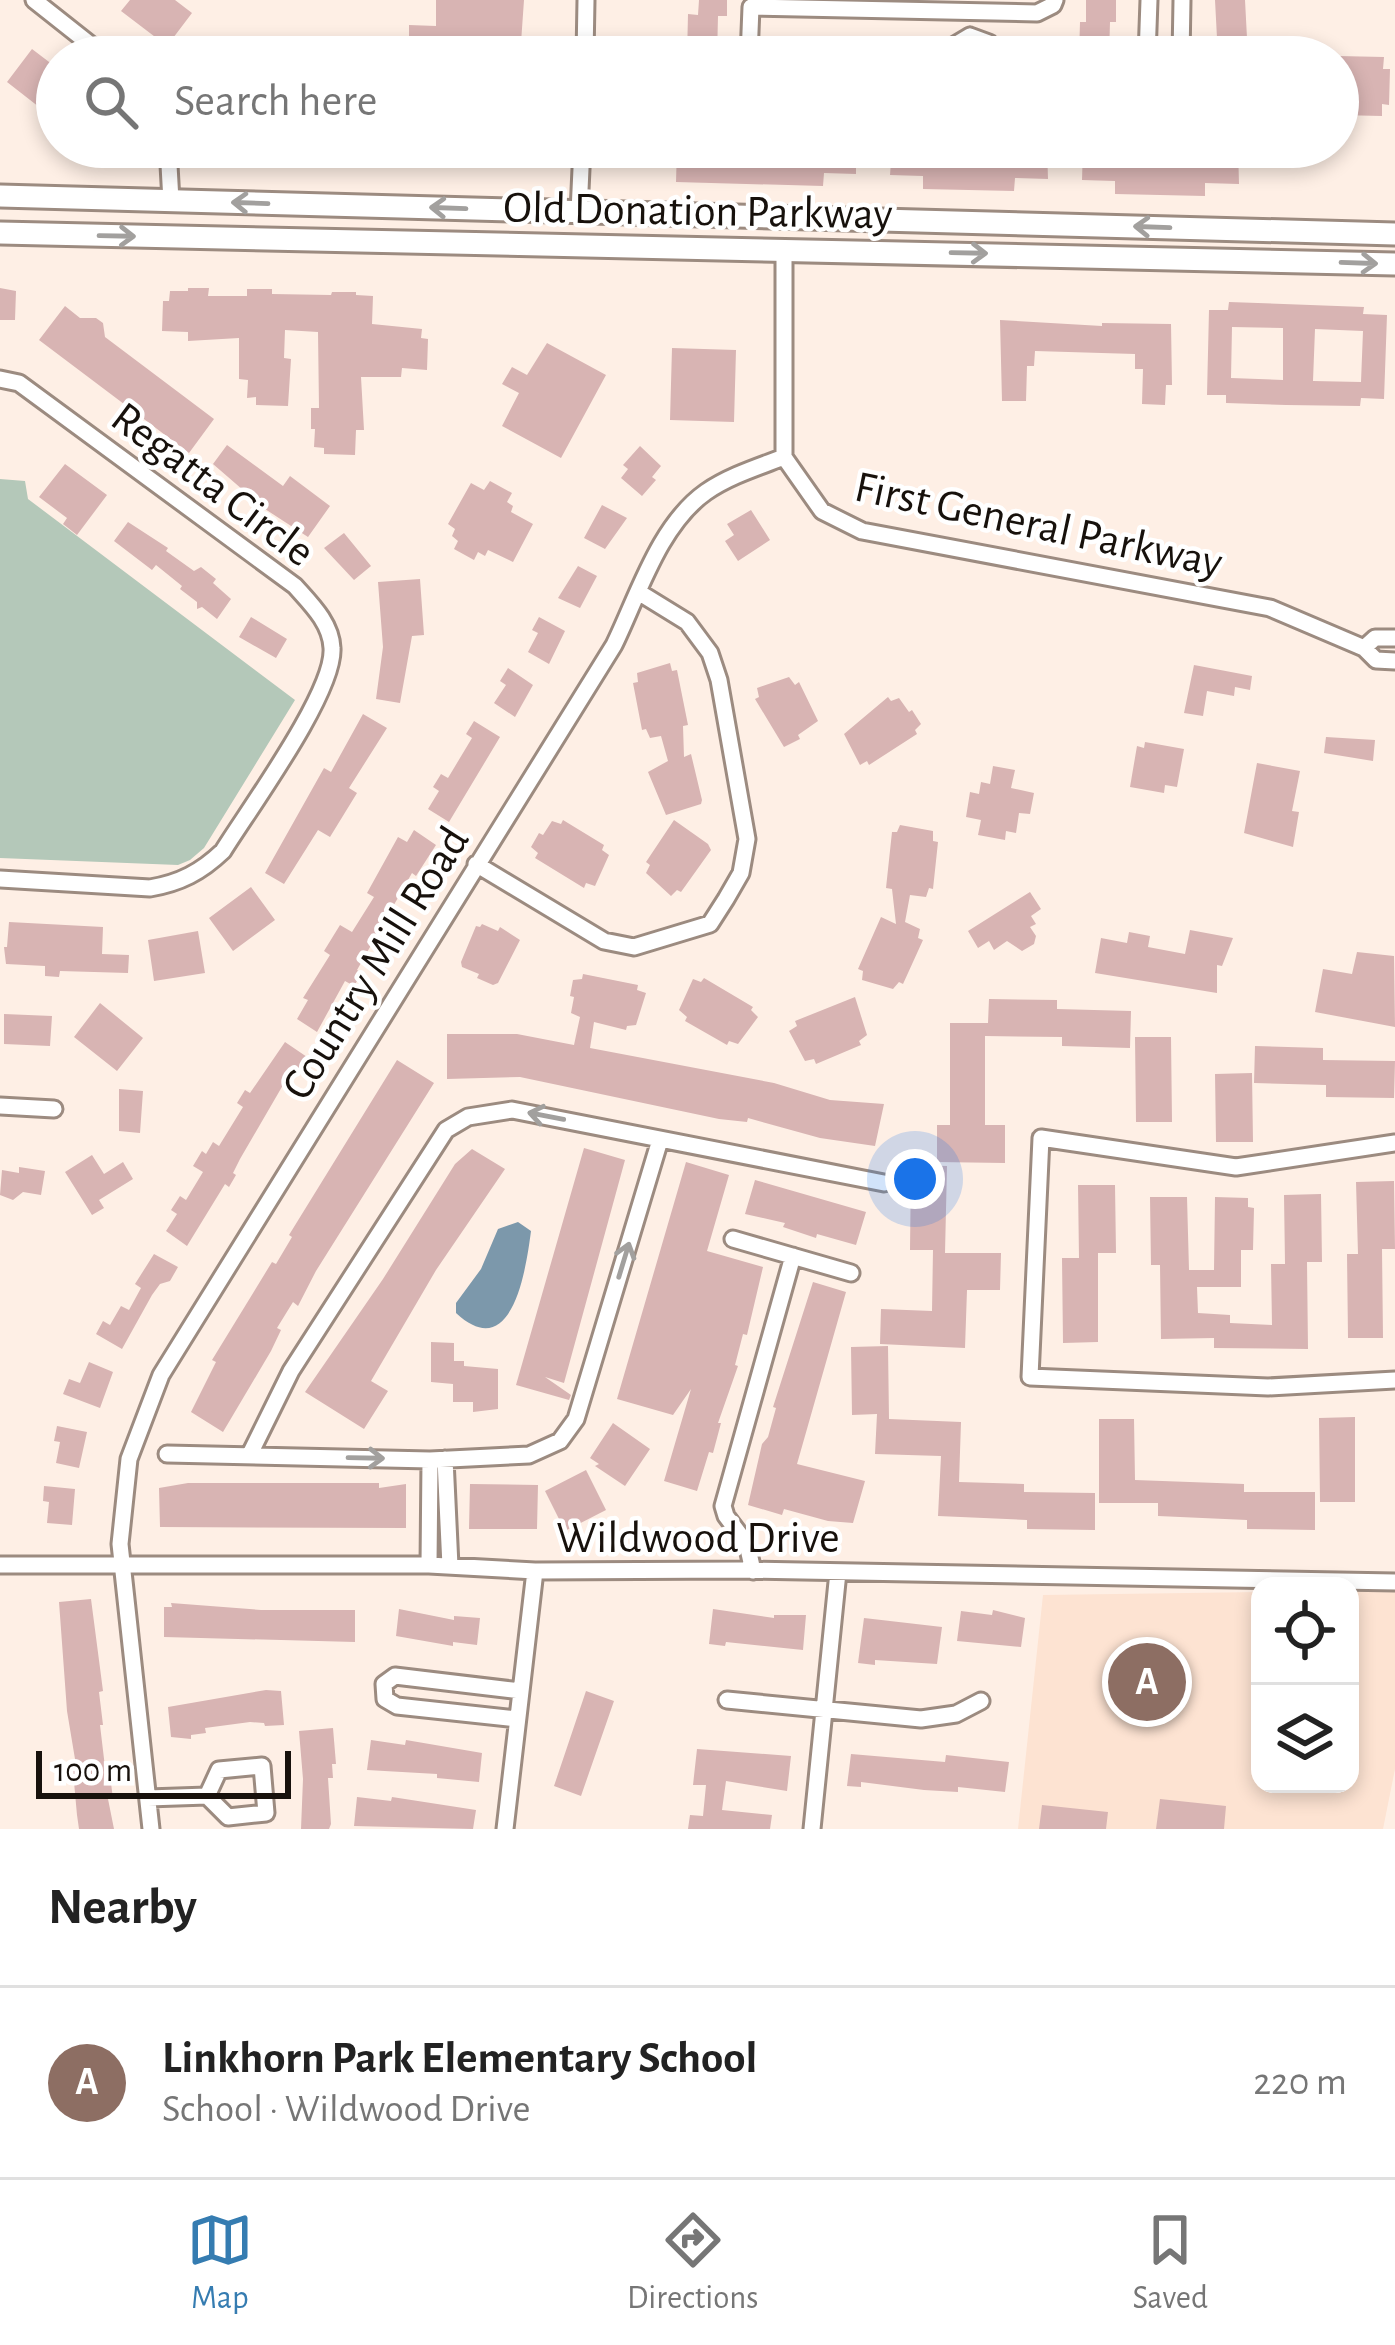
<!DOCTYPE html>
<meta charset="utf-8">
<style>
body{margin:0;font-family:"Alegreya Sans",sans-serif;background:#f6f6f6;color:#222}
.controls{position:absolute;right:36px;bottom:36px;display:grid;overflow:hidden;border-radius:24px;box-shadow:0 6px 18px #0003}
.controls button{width:108px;height:108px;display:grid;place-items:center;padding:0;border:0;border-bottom:3px solid #e0e0e0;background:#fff;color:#222;font:60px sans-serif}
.scale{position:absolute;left:36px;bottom:30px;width:255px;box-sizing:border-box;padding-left:12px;border:6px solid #17110c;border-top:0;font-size:33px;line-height:42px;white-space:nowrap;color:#17110c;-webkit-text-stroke:9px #fff;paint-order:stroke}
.you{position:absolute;left:915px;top:1179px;width:42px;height:42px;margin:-30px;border:9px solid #fff;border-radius:50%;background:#1a73e8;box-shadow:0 0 0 18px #1a73e833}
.badge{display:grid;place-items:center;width:78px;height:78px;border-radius:50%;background:#357cb1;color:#fff;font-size:39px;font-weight:700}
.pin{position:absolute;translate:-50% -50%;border:6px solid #fff;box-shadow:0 3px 12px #0006}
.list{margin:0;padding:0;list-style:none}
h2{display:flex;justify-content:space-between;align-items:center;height:156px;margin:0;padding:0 48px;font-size:51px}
h2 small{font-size:39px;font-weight:400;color:#767676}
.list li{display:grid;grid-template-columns:78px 1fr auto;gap:36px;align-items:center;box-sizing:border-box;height:192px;padding:0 48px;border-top:3px solid #e0e0e0}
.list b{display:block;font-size:45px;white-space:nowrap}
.list p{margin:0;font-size:39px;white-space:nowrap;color:#767676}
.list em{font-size:39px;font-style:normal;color:#767676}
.icon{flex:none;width:66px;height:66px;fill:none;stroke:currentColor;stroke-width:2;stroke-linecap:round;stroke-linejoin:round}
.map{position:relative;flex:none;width:1395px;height:1829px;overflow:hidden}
.search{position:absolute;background:#fff;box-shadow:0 6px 18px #0003;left:36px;right:36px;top:36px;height:132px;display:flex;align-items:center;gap:30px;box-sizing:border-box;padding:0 42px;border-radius:66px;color:#767676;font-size:45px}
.sheet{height:348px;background:#fff}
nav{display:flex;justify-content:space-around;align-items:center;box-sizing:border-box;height:168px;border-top:3px solid #e0e0e0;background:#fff;font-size:33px;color:#767676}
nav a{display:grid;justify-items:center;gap:6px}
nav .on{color:#357cb1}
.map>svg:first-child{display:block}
.built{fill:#fde3d2}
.green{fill:#b4c8b9}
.water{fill:#7c98ab}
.building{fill:#d8b4b3;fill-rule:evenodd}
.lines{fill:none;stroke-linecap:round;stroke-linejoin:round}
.street-casing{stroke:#9c8b80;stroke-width:21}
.secondary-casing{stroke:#9c8b80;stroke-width:27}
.street{stroke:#fff;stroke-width:15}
.secondary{stroke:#fff;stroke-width:21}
.oneway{stroke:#a2a09e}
.labels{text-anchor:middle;stroke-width:9;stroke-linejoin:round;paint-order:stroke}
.street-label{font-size:45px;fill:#17110c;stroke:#fff}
</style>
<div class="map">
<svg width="1395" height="1829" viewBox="0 0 1395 1829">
<rect width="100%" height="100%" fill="#feefe5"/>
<!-- built -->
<path class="built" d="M1395 1589V1769L1383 1829H1018L1043 1595 1260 1592V1784H1350V1590Z"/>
<!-- green -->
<path class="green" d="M0 479 25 481 28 499 295 700 204 848 190 860 178 865 0 858Z"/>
<!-- water -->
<path class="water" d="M518 1222 531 1231C526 1270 512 1365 456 1313V1303L481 1269 498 1229Z"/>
<!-- building -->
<path class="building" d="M130 0H175L192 13 167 46 121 11Z
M436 0H524L520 57H435L434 41 409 40V25L436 26Z
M699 0H727V16H718L717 57H687L688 14 698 15Z
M1086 0H1116V22H1110L1109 57H1079L1080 22H1086Z
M1215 0H1245L1248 57H1218Z
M218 36 230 57H183Z
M829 39 859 40V57H829Z
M894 41H924V57H894Z
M32 49 57 68V121L7 82Z
M1338 56 1384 57 1383 69H1390L1389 105 1382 104V116L1338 115Z
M677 147H695L694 155 733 156 828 155V147H856V174L824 173 823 186 676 182Z
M892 147H919V158L1020 161V147H1047L1048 179 1015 178 1014 191 923 189V176L890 175Z
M1083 147H1112V164L1211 166V147H1238L1239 184 1205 183V196L1115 194V181L1082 180Z
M0 288 16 291 15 320H0Z
M188 288H209L208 296H247V289H272V294L331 295 332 292H356V295L373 296 372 324 422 329 421 338 428 339 427 370 402 368 401 377H361L364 430H356L355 455 324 454V448L314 447 315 429H311V408H319L318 332 285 330 284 358 291 359 288 406 256 405V397L247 398 248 380 239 379V338L188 341V332L162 331 163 301H169L170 291H188Z
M1229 302 1364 307 1363 314 1387 315 1384 399 1361 398 1360 406 1286 405 1226 403V395H1207L1209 310H1228ZM1232 327 1283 328V380L1231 378ZM1315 329 1363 331 1361 382 1313 381Z
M65 306 80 318H96L103 323 105 337 214 419 189 453 39 340Z
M1000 320 1102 326V323L1171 324 1172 385H1166L1165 405 1142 404 1143 369H1135V354L1035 351 1034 366H1027L1026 401H1002Z
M547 343 606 375 561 458 502 426 519 393 502 384 512 367 527 375Z
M672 348 736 350 734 422 670 420Z
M227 445 283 486 290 476 330 506 308 537 265 509 213 464Z
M640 446 661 466 652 477 656 480 642 496 621 478 628 469 623 465Z
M65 464 107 495 77 535 63 524 67 518 39 497Z
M490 481 512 493 507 502 513 506 511 512 533 524 513 562 488 550 485 556 478 552 474 560 454 549 458 541 452 536 455 529 448 524 471 483 484 490Z
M602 505 627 518 605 549 584 538Z
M751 510 770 540 738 561 725 541 734 535 727 524Z
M128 522 168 548 166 551 194 571 201 567 216 579 213 583 231 599 217 619 202 607 197 609V602L180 589 182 586 156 565 152 570 114 541Z
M344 533 371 566 354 580 324 548Z
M578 566 597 576 580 608 558 598Z
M420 579 424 635 412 636 400 703 376 699 383 647 378 582Z
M251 617 287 639 276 658 239 637Z
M539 617 565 631 549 664 528 652 538 633 532 630Z
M670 663 672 671 677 670 688 725 683 726 684 757 691 754 702 800 701 804 666 815 648 772 668 761 661 736 650 738 646 729 642 730 633 683 638 682 637 673Z
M1194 665 1252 676 1250 690 1235 687 1234 696 1207 691 1203 716 1184 713Z
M508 668 533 685 515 717 494 703 506 685 500 681Z
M789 677 795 685 799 682 818 721 798 735 800 739 784 747 755 699 759 697 757 688Z
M888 697 891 701 899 698 909 712 912 710 921 724 915 730 917 734 869 765 867 761 860 765 844 734Z
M363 714 387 728 349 788 357 793 330 837 318 830 284 884 265 873 324 768 331 772Z
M474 721 500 737 449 822 428 809 439 791 433 787 441 774 448 778 472 738 466 734Z
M1326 737 1375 740 1373 761 1324 753Z
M1145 742 1184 749 1177 787 1165 785 1164 793 1130 787 1137 746 1144 748Z
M1257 763 1300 771 1292 811 1299 812 1293 847 1244 833Z
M993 766 1015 770 1011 788 1034 793 1030 814 1019 813 1016 833 1006 831 1005 840 978 835 981 820 966 817 970 792 979 794 981 782 990 784Z
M563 820 604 845 602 850 609 855 595 886 586 883 584 888 535 858 538 853 531 847 539 833 543 835 552 821 561 824Z
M674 820 708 844 711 850 681 892 677 890 671 896 646 873 650 865 646 862Z
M900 825 933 831V841L938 842 933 889 929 888 926 897 910 895 905 922 920 929 918 938 923 940 903 984 899 982 893 989 862 980 863 971 858 969 881 917 896 924 892 889 886 888 892 832H897Z
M414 830 436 845 416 876 412 873 357 970 362 973 354 986 345 981 317 1032 297 1019 308 1000 303 998 330 955 324 951 340 925 352 932 374 897 367 893 398 837 407 842Z
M251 887 275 920 233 951 209 918Z
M1030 892 1041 909 1031 916 1036 924 1030 927 1036 936 1034 944 1022 951 1007 941 994 950 989 941 978 948 968 931Z
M9 922 103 927 102 954 129 955 128 973 60 971 59 977 45 976V966L6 964 4 947H7Z
M482 924 498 931 500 927 520 940 498 983 493 985 477 978 479 974 462 967 461 962 476 926 480 927Z
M1190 930 1233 938 1222 966 1217 965V993L1095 973 1101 938 1127 943 1129 932 1150 936 1148 947 1185 954Z
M198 931 205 973 154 981 148 940Z
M1357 952 1394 956 1395 1027 1315 1012 1323 969 1352 974Z
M583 974 638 985 637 990 646 993 636 1025 627 1026 626 1030 594 1022 590 1048 774 1083 830 1100 884 1104 875 1146 820 1138 748 1118 747 1122 719 1119 520 1077 447 1079V1034H517L574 1045 580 1017 571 1013 574 997 570 996 573 980 582 979Z
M704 978 753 1007 751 1010 758 1017 738 1044 729 1041 727 1045 685 1021 687 1017 679 1010 693 979 701 982Z
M855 997 867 1035 859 1041 861 1045 816 1064 814 1059 805 1061 789 1031 797 1026 795 1021Z
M989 999 1057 1000V1009L1131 1011 1130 1048 1062 1046V1037L985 1036V1125H1005V1163L937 1162V1125H950V1023H988Z
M100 1003 143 1038 117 1071 74 1037Z
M4 1014 52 1016 50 1046 4 1044Z
M1135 1037H1171L1172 1122H1136Z
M285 1042 307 1057 300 1070 290 1073 240 1159 233 1173 236 1175 229 1187 225 1184 187 1246 166 1231 177 1214 171 1210 180 1196 186 1200 203 1172 193 1166 202 1151 206 1154 213 1142 219 1146 243 1107 237 1103 245 1090 250 1093Z
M1255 1046 1323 1048V1060L1395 1061 1394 1098 1326 1097V1085L1254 1083Z
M397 1060 434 1083 316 1271 298 1306 293 1302 277 1328 281 1330 271 1351 223 1432 191 1412 216 1362 212 1360 272 1262 276 1264 292 1237 289 1235Z
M1252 1073 1253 1142H1216L1215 1074Z
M119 1089 143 1091 140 1133 119 1131Z
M584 1148 625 1160 564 1383 545 1377 571 1395 569 1400 516 1385Z
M472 1149 505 1169 436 1270 371 1381 388 1391 364 1429 305 1392 383 1279 455 1164Z
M92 1155 104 1174 123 1162 133 1179 99 1200 104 1208 92 1215 65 1172Z
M686 1162 729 1175 707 1251 763 1267 747 1335 743 1334 735 1365 738 1366 718 1423H721L713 1453 709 1452 697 1491 664 1481 691 1389 673 1415 617 1399Z
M911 1165 947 1166 945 1253H1001L1000 1290H967L965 1348 880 1344 881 1309 932 1311 933 1250H910Z
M19 1167 45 1171 41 1195 23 1192 13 1200 0 1195 2 1170 19 1173Z
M755 1180 866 1212 856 1245 817 1234 816 1238 783 1227 785 1223 745 1214Z
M1394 1181 1395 1249H1382L1383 1338H1348L1347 1254H1358L1356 1182Z
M1078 1185H1115L1116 1253H1098V1342L1063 1343 1062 1258H1079Z
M1321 1194 1322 1262H1307L1308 1349 1214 1348V1338L1161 1339 1160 1265H1151L1150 1197H1187L1189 1270H1214L1215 1197 1248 1198V1207L1254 1208 1253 1250H1241V1287H1197L1198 1313 1230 1315V1323L1272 1325 1271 1264H1285L1284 1195Z
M154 1254 178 1267 170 1281 160 1284 152 1295 122 1349 96 1334 103 1321 110 1325 121 1306 129 1310 141 1288 135 1284Z
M813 1282 846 1292 797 1464 865 1481 853 1523 828 1521 784 1509 782 1515 748 1505 762 1444 768 1437 776 1408 773 1407Z
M431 1342 454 1343V1361H464V1366L498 1369V1409L473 1412V1402H453V1384L431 1382Z
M888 1346 889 1419 961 1422 959 1482 1024 1484V1492L1095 1493V1530L1027 1529V1520L938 1516 941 1456 875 1454 877 1414 852 1415 851 1347Z
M89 1362 113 1372 100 1408 63 1394 69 1379 80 1383Z
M1355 1417V1502H1320L1319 1418Z
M1099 1419H1134L1135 1480 1244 1484V1492H1315V1530L1247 1529V1520L1158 1516V1503H1099Z
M613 1423 650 1449 625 1486 595 1466 599 1464 590 1458Z
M57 1426 87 1432 79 1468 56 1463 60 1442 54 1441Z
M586 1470 606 1510 565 1531 545 1491Z
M188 1483H379V1488L406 1484V1528L160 1527 159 1488Z
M470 1484 538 1485 537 1529H469Z
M44 1486 75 1489 72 1525 47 1523 49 1502 43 1501Z
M91 1599 103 1691 99 1692 103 1725H100L107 1784 111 1783 113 1799H108L114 1829H79L77 1815 73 1771H77L67 1711 59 1602Z
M171 1603 261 1610H355V1642L164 1637V1607H172Z
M399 1609 454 1620V1616L480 1618 477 1645 453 1642V1646L396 1636Z
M713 1609 774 1618V1615H806L803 1650 726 1642 725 1646 709 1644Z
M993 1610 1025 1618 1021 1647 957 1641 961 1611 992 1615Z
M864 1618 942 1627 937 1664 875 1660V1665L858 1663Z
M266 1690 281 1691 284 1725 265 1726 264 1723 250 1722 205 1728 206 1733 191 1735V1739L171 1737 168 1707Z
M586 1691 614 1701 581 1796 554 1786Z
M333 1728 336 1764H332L333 1778H328L331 1824 329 1829H301L303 1779 299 1731Z
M371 1740 405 1745 406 1740 482 1753 479 1782 437 1778V1774L367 1770Z
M697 1749 791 1756 787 1791 726 1781 722 1810 772 1815 770 1829H688L690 1815 703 1816 706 1785H693Z
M851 1754 945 1762 946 1755 1009 1762 1005 1792 958 1787V1792L924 1790 861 1782V1787L847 1786Z
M357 1797 391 1801 392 1797 476 1810 473 1829 354 1826Z
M1160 1799 1226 1806 1224 1829H1156Z
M1042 1805 1108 1812 1106 1829H1039Z"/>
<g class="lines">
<defs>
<path id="street" d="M34 0 106 57
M970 36 989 43V57
M585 57 586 0
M749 57 751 7 1037 13 1053 5 1055 0
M955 57V45L970 36
M1147 57 1149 0
M1181 57 1182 0
M168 147 171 201
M579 212 582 147
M784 249V457L822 511 862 531 1270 608 1364 648 1376 660 1395 661
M0 379 19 383 295 586C311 604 331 623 332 648 335 692 249 809 223 851 201 872 180 883 150 888L0 879
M1364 648 1375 638H1395
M476 864 604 941 634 947 710 924 726 899 741 873 747 839 719 680 710 653 687 622 640 593
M0 1106 54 1109
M1395 1143 1236 1167 1041 1138 1030 1377 1268 1387 1395 1380
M733 1239 851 1273
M167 1454 430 1460 529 1455 560 1441 576 1419 660 1140
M249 1456 291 1371 446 1130 468 1117 512 1110 884 1183
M445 1459 450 1566
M0 1565H429L535 1571 743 1570 1395 1582
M429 1565 430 1460
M753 1571 747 1544 726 1516 723 1506 793 1256
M727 1700 921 1719 956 1714 981 1701
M517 1719 397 1706 385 1699 384 1684 395 1676 521 1691
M148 1798 207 1796 228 1817 266 1813 262 1766 219 1770 207 1796
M151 1829 120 1544 129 1459 161 1375 614 645C638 596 659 525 706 492 729 476 758 467 784 457
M505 1829 535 1571
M812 1829 838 1572"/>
<path id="secondary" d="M0 196 1395 234
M0 233 1395 264"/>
</defs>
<!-- street casing -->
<use href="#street" class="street-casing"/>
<!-- secondary casing -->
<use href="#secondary" class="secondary-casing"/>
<!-- street -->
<use href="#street" class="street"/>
<!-- secondary -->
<use href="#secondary" class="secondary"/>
</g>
<!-- one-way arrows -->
<defs><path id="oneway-shaft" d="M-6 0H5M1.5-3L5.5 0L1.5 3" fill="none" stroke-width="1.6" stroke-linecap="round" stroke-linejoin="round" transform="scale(3)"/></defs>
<g class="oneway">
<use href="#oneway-shaft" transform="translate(250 203) rotate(-178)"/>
<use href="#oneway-shaft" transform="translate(448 208) rotate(-178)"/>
<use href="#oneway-shaft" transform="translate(1152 227) rotate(-178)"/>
<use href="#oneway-shaft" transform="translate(117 236) rotate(1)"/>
<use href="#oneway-shaft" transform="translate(969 253) rotate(1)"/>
<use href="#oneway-shaft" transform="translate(1359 263) rotate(2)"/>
<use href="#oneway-shaft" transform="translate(546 1116) rotate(-169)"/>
<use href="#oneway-shaft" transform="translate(624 1260) rotate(-73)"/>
<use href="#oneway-shaft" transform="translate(366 1458) rotate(1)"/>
</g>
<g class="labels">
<!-- street labels -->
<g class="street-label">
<text transform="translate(698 209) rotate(1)" y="16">Old Donation Parkway</text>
<text transform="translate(214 483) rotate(37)" y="16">Regatta Circle</text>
<text transform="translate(1039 523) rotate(12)" y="16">First General Parkway</text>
<text transform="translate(374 962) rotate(-58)" y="16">Country Mill Road</text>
<text x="698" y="1552">Wildwood Drive</text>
</g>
</g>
</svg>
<div class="controls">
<button><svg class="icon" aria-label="locate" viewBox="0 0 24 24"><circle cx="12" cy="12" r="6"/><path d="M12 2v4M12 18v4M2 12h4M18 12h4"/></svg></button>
<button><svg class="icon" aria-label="layers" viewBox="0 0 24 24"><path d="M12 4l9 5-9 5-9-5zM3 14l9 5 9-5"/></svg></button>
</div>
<div class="scale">100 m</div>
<div class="you"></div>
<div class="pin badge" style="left:1147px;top:1682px;background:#8d6e63">A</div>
<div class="search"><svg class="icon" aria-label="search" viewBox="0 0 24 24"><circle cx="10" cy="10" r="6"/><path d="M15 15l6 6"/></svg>Search here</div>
</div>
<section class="sheet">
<h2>Nearby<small></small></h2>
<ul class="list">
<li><span class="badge" style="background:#8d6e63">A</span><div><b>Linkhorn Park Elementary School</b><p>School · Wildwood Drive</p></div><em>220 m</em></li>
</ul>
</section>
<nav>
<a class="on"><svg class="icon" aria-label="map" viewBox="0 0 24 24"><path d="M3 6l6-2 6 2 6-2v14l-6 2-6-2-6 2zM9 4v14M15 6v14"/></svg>Map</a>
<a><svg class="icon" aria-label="directions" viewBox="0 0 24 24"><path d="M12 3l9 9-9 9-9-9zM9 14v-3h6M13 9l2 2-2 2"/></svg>Directions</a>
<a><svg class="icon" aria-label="saved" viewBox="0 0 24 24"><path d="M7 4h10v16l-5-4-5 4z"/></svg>Saved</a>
</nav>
